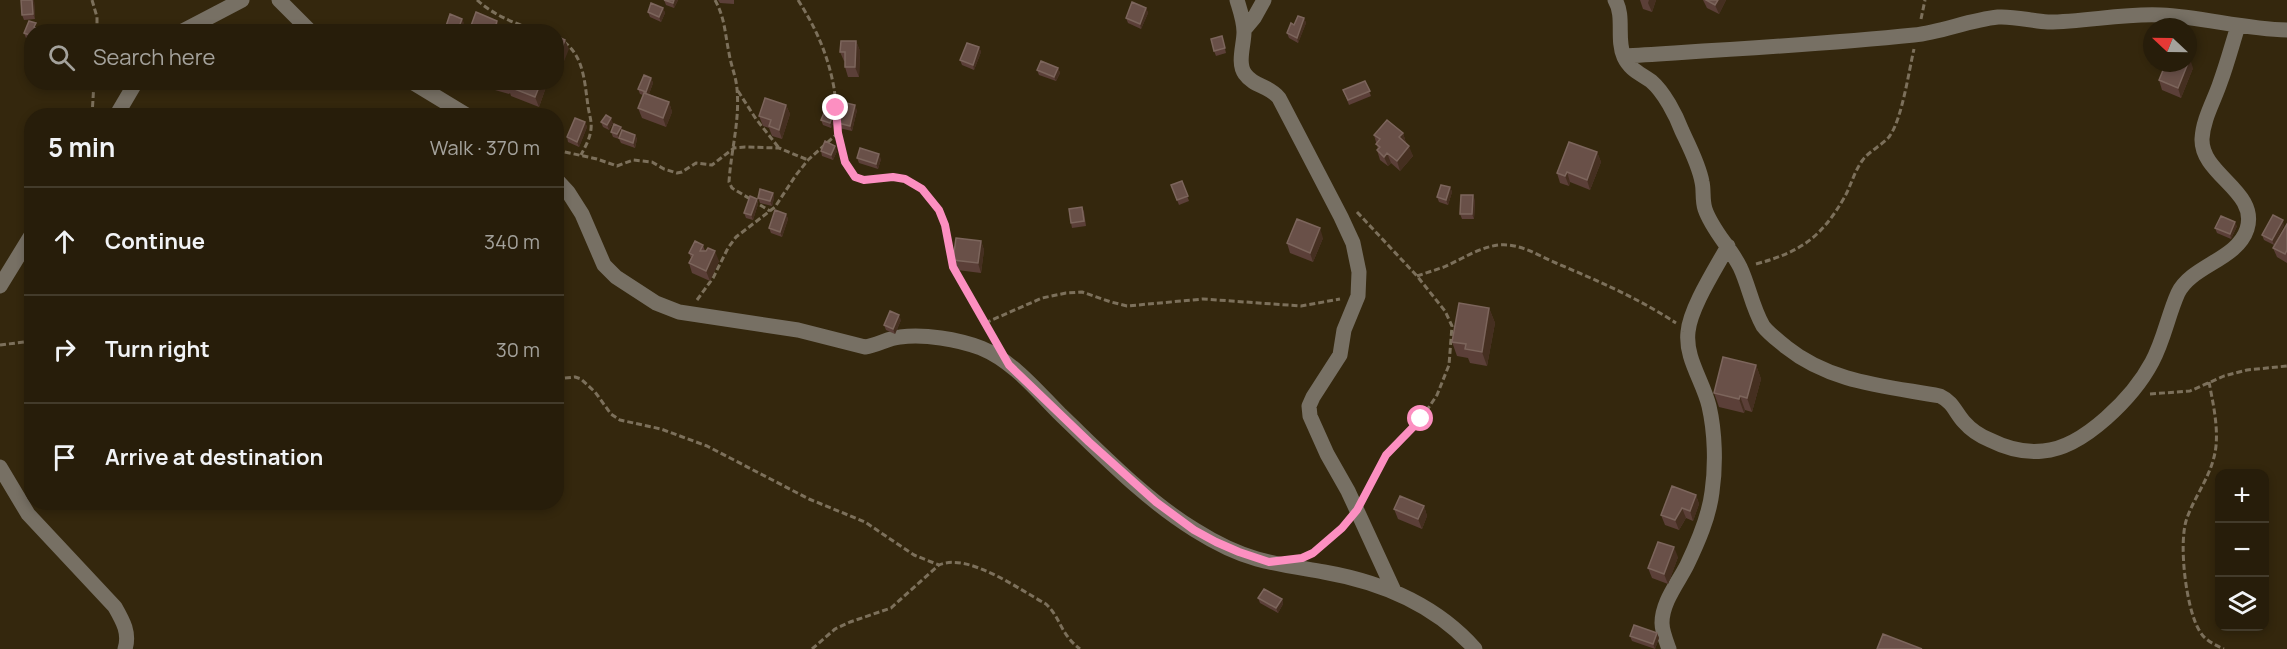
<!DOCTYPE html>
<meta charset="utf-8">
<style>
body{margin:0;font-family:Manrope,sans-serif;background:#332a18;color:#f1f3f6}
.controls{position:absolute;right:18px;bottom:18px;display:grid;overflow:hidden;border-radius:12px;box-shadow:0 3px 9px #0003}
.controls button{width:54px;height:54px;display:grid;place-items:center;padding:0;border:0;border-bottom:2px solid #433b2b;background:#271d0a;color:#f1f3f6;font:30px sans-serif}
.compass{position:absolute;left:2143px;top:18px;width:54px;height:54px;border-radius:50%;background:#271d0a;box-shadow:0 3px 9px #0003;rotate:292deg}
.stop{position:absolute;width:18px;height:18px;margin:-14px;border:4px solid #fc8fc1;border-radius:50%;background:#fff}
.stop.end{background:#fc8fc1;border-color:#fff;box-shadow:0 2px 6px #0008}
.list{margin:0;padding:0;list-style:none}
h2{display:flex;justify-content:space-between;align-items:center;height:78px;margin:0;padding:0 24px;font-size:26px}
h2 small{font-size:20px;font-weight:400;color:#a4a29c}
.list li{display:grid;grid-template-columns:39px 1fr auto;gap:18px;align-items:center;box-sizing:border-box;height:108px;padding:0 24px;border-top:2px solid #433b2b}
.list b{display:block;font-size:22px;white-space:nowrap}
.list em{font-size:20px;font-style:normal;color:#a4a29c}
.icon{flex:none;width:33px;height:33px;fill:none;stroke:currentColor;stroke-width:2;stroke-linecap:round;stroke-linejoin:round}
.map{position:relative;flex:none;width:2287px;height:649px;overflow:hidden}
.search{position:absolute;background:#271d0a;box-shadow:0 3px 9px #0003;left:24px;top:24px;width:540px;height:66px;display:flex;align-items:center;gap:15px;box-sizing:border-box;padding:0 21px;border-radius:24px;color:#a4a29c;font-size:22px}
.panel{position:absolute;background:#271d0a;box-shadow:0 3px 9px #0003;left:24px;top:108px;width:540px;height:402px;border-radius:24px}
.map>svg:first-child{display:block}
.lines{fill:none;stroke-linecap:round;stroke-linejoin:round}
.path{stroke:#7c705b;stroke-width:3;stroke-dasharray:6 3;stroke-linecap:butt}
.minor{stroke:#777064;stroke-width:15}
.wall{fill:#5b3f38}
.shaded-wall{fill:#452f20}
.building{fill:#695048;stroke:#7c655c;stroke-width:1.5}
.route{stroke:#fc8fc1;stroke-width:8}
</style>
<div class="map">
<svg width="2287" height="649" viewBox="0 0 2287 649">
<rect width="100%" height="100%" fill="#34270d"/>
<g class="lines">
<!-- path -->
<path class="path" d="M92 0 97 17V32
M477 0C496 17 517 24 540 32
M715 0C725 18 725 34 729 53 731 66 736 76 737 89 740 121 731 150 729 182L732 188 770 211
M798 0C816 28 828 55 834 88 838 114 835 146 849 169 862 191 898 168 920 188 952 216 940 232 953 266 956 274 962 282 967 289 976 305 985 321 994 337
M1921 19 1925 0
M556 37C584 51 584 79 588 106 589 114 592 121 591 129 590 139 585 147 581 155
M738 91 756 119 779 148
M92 116 94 82
M556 150 597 159 617 166 633 160 652 162 664 169 677 173 682 172 696 163 712 165 734 148 745 147 779 148 808 160
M1357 212 1417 276 1445 311 1452 326 1449 365 1437 395 1421 419 1386 455 1366 494
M1756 264C1800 252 1821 238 1844 198 1851 186 1854 172 1862 161 1869 151 1881 146 1889 137 1902 120 1909 70 1914 49
M1417 276C1426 273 1435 270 1444 267 1462 259 1480 247 1499 245 1520 243 1537 255 1556 263 1598 281 1638 298 1676 323
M697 300 713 278 728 248 736 237 775 207 796 175 808 160 838 133
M985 323 1042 298 1066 293 1082 292 1111 302 1127 306 1203 299 1301 306 1340 299
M0 345 32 341
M556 379 575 377 581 379 595 392 611 414 620 420 661 429 707 446 809 499 865 522 914 555 939 565
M2209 382C2213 403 2218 425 2216 446 2213 474 2196 493 2187 518 2178 542 2186 608 2199 630 2204 640 2215 645 2224 649
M2150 394 2190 391 2224 376 2247 370 2287 366
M1312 553 1347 522
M812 649 835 629 850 622 891 608 939 565C968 552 1020 590 1046 604 1061 618 1060 634 1080 649"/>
<!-- minor -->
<path class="minor" d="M279 0 311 32
M1237 0C1240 10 1244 21 1244 32 1244 45 1237 63 1245 74 1254 87 1269 85 1279 98L1341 217 1353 243 1359 272 1358 296 1344 330 1340 355 1313 397 1309 406 1310 416 1327 454 1348 491 1394 591
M1615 0C1625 16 1616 39 1624 57 1630 70 1640 73 1651 81 1664 92 1676 115 1682 131 1689 146 1699 165 1702 182 1704 190 1702 200 1705 209 1712 230 1730 247 1740 267 1749 286 1752 307 1763 326 1769 334 1779 341 1786 347 1831 383 1886 386 1940 396 1953 402 1955 412 1964 422 1971 430 1980 436 1990 440 2006 448 2025 453 2043 451 2084 448 2134 396 2152 362 2164 340 2168 315 2178 293 2192 265 2237 260 2247 229 2259 191 2201 175 2202 139 2203 119 2214 101 2220 83 2227 64 2232 45 2238 26
M1244 30 1254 18 1264 0
M181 32 242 0
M1624 56C1720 50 1817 45 1914 35 1942 32 1969 20 1998 17 2015 16 2031 21 2048 22 2086 22 2123 13 2161 15 2203 17 2244 29 2287 30
M412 82 468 116
M116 116 136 82
M556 179 568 192 582 214 604 265 616 277 656 303 679 312 798 330 865 347C878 345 888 338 900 337 925 334 957 339 981 348 1013 361 1037 391 1061 415 1103 455 1146 500 1195 530 1214 542 1236 553 1257 559 1279 565 1302 568 1324 572 1381 582 1436 605 1475 649
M0 286 32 234
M0 467 28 514 115 607C123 621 130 633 125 649
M1669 649C1666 641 1662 631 1662 623 1662 602 1678 583 1687 565 1698 542 1709 517 1712 492 1716 465 1715 432 1709 406 1703 381 1685 358 1688 332 1690 308 1716 268 1728 246"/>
</g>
<!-- wall -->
<path class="wall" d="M21 0H34L35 19 24 20 22 15Z
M664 0H678L674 8 666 5Z
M718 0H734V4L720 3Z
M1640 0H1656L1652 12 1643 9Z
M1703 0H1726L1719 14 1707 8Z
M663 8 665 13 661 22 650 17 648 12Z
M1146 8 1148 13 1141 29 1128 23 1126 18Z
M476 12 501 30 500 32H469Z
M1304 18 1306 23 1298 43 1289 38 1287 33 1294 25Z
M32 32V40L26 38 24 33Z
M1222 36 1226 53 1216 56 1214 51Z
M856 41 860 51 859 77H848L845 67V61H844L840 52Z
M979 47 981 52 974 70 962 65 960 60Z
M1058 68 1060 73 1056 81 1039 75 1037 70Z
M2193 68 2181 98 2162 90 2159 80Z
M651 78 653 83 649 94 669 102 672 112 666 127 642 118 638 108 643 95 640 94 638 89Z
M1365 81 1371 96 1349 105 1343 90Z
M493 85 546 87 539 107 511 96 510 93 509 94 495 90Z
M786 105 790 114 782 139 772 136 769 128 763 126 759 116Z
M857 110 852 131 839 128 838 123Z
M834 111 836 116 831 128 823 125 821 120Z
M585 122 587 127 579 147 568 142 567 137Z
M601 122 613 123 609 130 603 127Z
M621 127 622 130 635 135 637 139 635 148 621 143 619 139 613 137 611 132Z
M1403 133 1406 143 1413 156 1400 171 1391 163 1388 166 1380 160 1377 150 1378 149 1374 135Z
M821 151H837L833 160 822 156Z
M1597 152 1601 162 1590 190 1570 182 1569 186 1560 183 1557 173Z
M857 158 881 159 878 169 859 163Z
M1182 181 1189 201 1179 205 1171 185Z
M1450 187 1452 192 1448 205 1439 202 1437 197Z
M773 193 774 198 772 206 760 203 758 198Z
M757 199 758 204 753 220 746 218 744 213Z
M1475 200 1474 219H1462L1460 214Z
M1082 207 1084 212 1086 226 1072 228 1071 223Z
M786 214 788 219 782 237 771 233 769 228Z
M2287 224V263L2277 257 2273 248Z
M2284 225 2274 245 2264 240 2262 235Z
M2237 226 2231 239 2217 233 2215 228Z
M1323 238 1313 262 1290 253 1287 243Z
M981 241 984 250 981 273 957 270 953 260Z
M703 245 705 251 719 261 710 281 692 273 689 263 691 258 689 253Z
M1489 308 1495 323 1487 366 1470 363 1468 358 1457 356 1452 342Z
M901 320 895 334 886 330 884 325Z
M1756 365 1761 379 1752 412 1745 410 1744 413 1719 407 1714 393Z
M1696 495 1699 504 1693 521 1686 518 1679 530 1665 525 1661 515Z
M1424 506 1427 516 1422 529 1398 519 1394 509Z
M1678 557 1668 584 1652 578 1648 568Z
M1258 598 1282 599 1283 604 1278 613 1260 603Z
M1657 633 1659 638 1655 649 1632 641 1630 636Z"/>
<!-- shaded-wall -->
<path class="shaded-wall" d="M32 0H34L35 19 33 14Z
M674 0H678L674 8 673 3Z
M1649 0H1656L1652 12 1648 3Z
M1718 0H1726L1719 14 1715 5Z
M663 8 665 13 661 22 659 17Z
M1146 8 1148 13 1141 29 1140 24Z
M1304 18 1306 23 1298 43 1297 38Z
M462 19 464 23 461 32H457Z
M497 21 501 30 500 32H494Z
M565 40 569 49 556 81V62Z
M856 41 860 51 859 77 855 67Z
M979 47 981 52 974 70 973 65Z
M2190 59 2193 68 2181 98 2178 88Z
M1058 68 1060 73 1056 81 1054 77Z
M651 78 653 83 648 97 646 92Z
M541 82H545L546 87 539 107 535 97Z
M669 102 672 112 666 127 663 118Z
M786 105 790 114 782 139 779 130Z
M855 105 857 110 852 131 850 126Z
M834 111 836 116 831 128 830 123Z
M611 118 613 123 609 130 607 125Z
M585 122 587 127 579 147 577 142Z
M621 127 622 132 619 139 617 134Z
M1403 133 1406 143 1402 147 1399 137Z
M635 135 637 139 635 148 633 143Z
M835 146 837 151 833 160 831 155Z
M1409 146 1413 156 1400 171 1397 161Z
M1597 152 1601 162 1590 190 1587 180Z
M1387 153 1391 163 1388 166 1384 157Z
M879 154 881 159 878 169 876 164Z
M1567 172 1570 182 1569 186 1565 176Z
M1450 187 1452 192 1448 205 1446 200Z
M773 193 774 198 772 206 770 201Z
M1473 195 1475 200 1474 219 1472 214Z
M757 199 758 204 753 220 751 215Z
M786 214 788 219 782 237 780 232Z
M2283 220 2284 225 2274 245 2272 240Z
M2235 222 2237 226 2231 239 2230 234Z
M1320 228 1323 238 1313 262 1310 253Z
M981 241 984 250 981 273 978 263Z
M715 251 719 261 710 281 706 271Z
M1489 308 1495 323 1487 366 1482 352Z
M899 315 901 320 895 334 893 329Z
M1756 365 1761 379 1752 412 1747 398Z
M1740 396 1745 410 1744 413 1739 399Z
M1696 495 1699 504 1693 521 1690 511Z
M1424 506 1427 516 1422 529 1418 519Z
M1682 508 1686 518 1679 530 1675 520Z
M1674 547 1678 557 1668 584 1664 574Z
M1282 599 1283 604 1278 613 1276 608Z
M1657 633 1659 638 1655 649 1653 644Z"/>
<!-- building -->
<path class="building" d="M21 0H32L33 14 22 15Z
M664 0H674L673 3Z
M1706 0H1718L1715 5Z
M1132 2 1146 8 1140 24 1126 18Z
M651 3 663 8 659 17 648 12Z
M476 12 497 21 494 31 481 26 479 32 469 31Z
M450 14 462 19 457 32H444Z
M1298 16 1304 18 1297 38 1287 33 1291 23 1294 25Z
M29 21 36 23 34 27 43 30V32H32V36L24 33Z
M556 36 565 40 556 62Z
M1222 36 1225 48 1214 51 1211 39Z
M841 41H856L855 67H845V52H840Z
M967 43 979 47 973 65 960 60Z
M1041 61 1058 68 1054 77 1037 70Z
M2166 63H2188L2178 88 2159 80Z
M644 75 651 78 646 92 638 89Z
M1365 81 1370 91 1348 100 1343 90Z
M494 82 509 83 507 89 493 85Z
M509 82H541L535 97 507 86Z
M644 93 669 102 663 118 638 108Z
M765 98 786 105 779 130 769 126 771 120 759 116Z
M842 102 855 105 850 126 838 123Z
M826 108 834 111 830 123 821 120Z
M606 115 611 118 607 125 601 122Z
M575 118 585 122 577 142 567 137Z
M1387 120 1403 133 1399 137 1409 146 1397 161 1387 153 1384 157 1377 150 1380 147 1376 144 1380 139 1374 135Z
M614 124 621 127 617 134 611 132Z
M622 130 635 135 633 143 619 138Z
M825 141 835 146 831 155 821 151Z
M1569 142 1597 152 1587 180 1567 172 1565 176 1557 173Z
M860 148 879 154 876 164 857 158Z
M1182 181 1188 196 1177 200 1171 185Z
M1441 185 1450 187 1446 200 1437 197Z
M760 189 773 193 770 201 758 198Z
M1461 195H1473L1472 214H1460Z
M750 196 757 199 751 215 744 213Z
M1082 207 1084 221 1071 223 1069 209Z
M775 210 786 214 780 232 769 228Z
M2273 215 2283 220 2272 240 2262 235Z
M2221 216 2235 222 2230 234 2215 228Z
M1297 219 1320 228 1310 253 1287 243Z
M2287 224V250L2285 254 2273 248Z
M956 238 981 241 978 263 953 260Z
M695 241 703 245 700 251H706L708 248 715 251 706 271 689 263 693 255 689 253Z
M1459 303 1489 308 1482 352 1465 349 1466 344 1452 342Z
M890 311 899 315 893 329 884 325Z
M1723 357 1756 365 1747 398 1740 396 1739 399 1714 393Z
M1672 486 1696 495 1690 511 1682 508 1675 520 1661 515Z
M1400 496 1424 506 1418 519 1394 509Z
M1658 542 1674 547 1664 574 1648 568Z
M1264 589 1282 599 1276 608 1258 598Z
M1634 625 1657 633 1653 644 1630 636Z
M1883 634 1922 649H1877Z"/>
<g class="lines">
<!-- route -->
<path class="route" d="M836 108 838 133 845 162 855 177 864 180 893 177 905 179 922 189 939 210 945 225 953 267 1009 365 1089 442 1156 502 1194 530 1216 542 1239 552 1269 562 1302 558 1313 553 1342 528 1357 510 1386 455 1421 419"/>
</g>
</svg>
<div class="controls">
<button>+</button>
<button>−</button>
<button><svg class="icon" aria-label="layers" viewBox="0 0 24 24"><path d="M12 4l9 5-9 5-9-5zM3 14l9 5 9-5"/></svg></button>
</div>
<svg class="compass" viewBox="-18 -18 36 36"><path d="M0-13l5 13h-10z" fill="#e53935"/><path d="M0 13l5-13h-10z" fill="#a4a29c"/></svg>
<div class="stop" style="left:1421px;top:419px"></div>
<div class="stop end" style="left:836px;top:108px"></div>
<div class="search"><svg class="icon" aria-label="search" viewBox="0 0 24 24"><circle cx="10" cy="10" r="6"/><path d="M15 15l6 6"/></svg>Search here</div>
<section class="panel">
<h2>5 min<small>Walk · 370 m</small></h2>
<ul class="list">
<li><svg class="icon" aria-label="ahead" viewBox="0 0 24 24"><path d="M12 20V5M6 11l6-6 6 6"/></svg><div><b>Continue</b></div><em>340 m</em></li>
<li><svg class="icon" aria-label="right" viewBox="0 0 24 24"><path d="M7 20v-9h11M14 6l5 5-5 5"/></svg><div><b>Turn right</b></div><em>30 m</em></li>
<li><svg class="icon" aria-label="arrive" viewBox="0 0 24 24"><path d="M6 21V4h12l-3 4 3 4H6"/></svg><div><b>Arrive at destination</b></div></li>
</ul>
</section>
</div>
